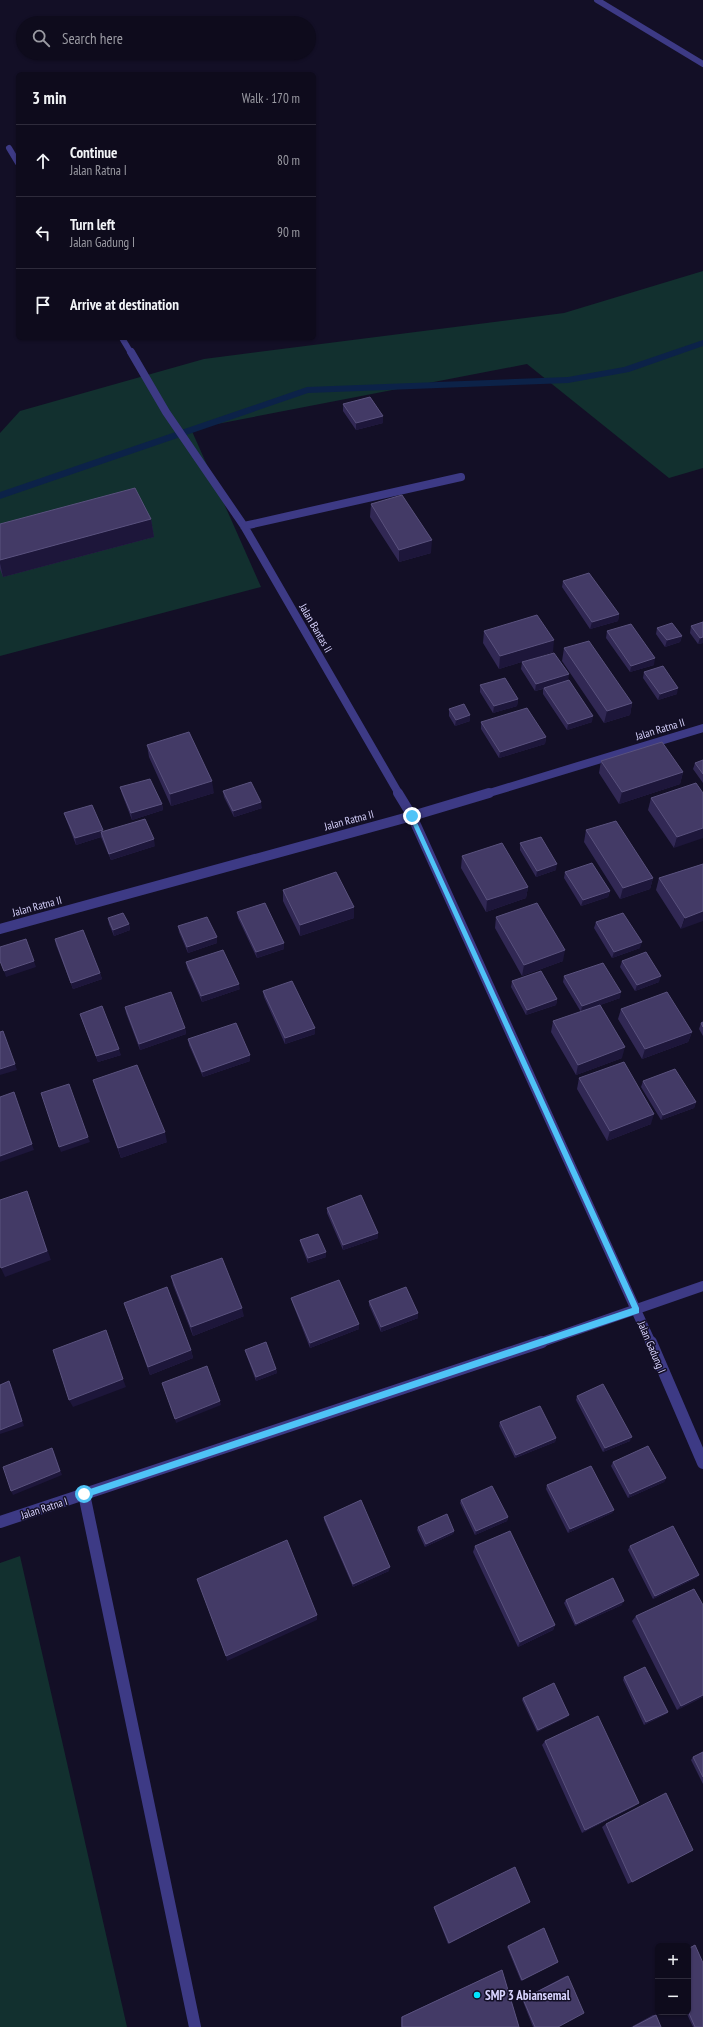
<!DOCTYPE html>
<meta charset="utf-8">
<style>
body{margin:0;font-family:"PT Sans Narrow",sans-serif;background:#171425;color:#f1f3f6}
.controls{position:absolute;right:12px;bottom:12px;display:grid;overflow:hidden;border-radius:6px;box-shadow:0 1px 3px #0004}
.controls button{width:36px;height:36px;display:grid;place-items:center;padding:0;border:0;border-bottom:1px solid #2e2b3b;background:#0e0b1c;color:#f1f3f6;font:20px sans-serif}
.stop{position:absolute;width:12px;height:12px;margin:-9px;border:3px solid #4fc3f7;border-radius:50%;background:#fff}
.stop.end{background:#4fc3f7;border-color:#fff;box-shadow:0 1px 4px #0008}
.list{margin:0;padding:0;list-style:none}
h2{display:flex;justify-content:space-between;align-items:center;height:52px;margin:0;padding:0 16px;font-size:17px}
h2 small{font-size:13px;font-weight:400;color:#9b9ba3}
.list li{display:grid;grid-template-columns:26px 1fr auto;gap:12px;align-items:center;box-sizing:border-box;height:72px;padding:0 16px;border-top:1px solid #2e2b3b}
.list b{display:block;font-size:15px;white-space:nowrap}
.list p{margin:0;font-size:13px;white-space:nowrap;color:#9b9ba3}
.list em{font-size:13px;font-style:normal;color:#9b9ba3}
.icon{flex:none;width:22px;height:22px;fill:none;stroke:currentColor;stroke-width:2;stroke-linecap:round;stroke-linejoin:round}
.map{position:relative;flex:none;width:703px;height:2027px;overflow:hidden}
.search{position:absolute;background:#0e0b1c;box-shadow:0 1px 3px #0004;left:16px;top:16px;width:300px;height:44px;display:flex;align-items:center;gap:10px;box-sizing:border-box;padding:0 14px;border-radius:22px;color:#9b9ba3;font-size:15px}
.panel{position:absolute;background:#0e0b1c;box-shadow:0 1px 3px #0004;left:16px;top:72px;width:300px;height:268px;border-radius:6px}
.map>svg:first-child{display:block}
.green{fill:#12302f}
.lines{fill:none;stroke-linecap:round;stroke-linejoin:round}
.stream{fill:#0c2248;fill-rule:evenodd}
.minor-far3{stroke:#3d3a85;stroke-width:6}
.minor-far2{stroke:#3d3a85;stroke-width:8}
.minor-far1{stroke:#3d3a85;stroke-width:10}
.minor{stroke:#3d3a85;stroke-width:12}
.wall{fill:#312854}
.shaded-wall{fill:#1d163a}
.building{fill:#433a66;stroke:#5a527e}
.route{fill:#4fc3f7}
.poi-dot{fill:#00e5ff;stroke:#130f26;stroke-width:1.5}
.labels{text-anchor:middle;stroke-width:3;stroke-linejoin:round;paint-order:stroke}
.street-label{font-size:11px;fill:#d9d4ff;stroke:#130f26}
.near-poi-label{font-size:13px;font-weight:bold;fill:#d9d4ff;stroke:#130f26;text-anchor:start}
</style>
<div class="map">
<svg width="703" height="2027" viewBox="0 0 703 2027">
<rect width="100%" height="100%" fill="#130f26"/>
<!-- green -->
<path class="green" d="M703 271V468L669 478 527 364 191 429 261 587 0 656V433L20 411 204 359 564 313Z
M20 1556 127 2027H0V1563Z"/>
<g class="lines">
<!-- stream -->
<path class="stream" d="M703 340V346L629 372 568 383 308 393 0 499V492L307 387 568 377 624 367Z"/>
<!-- minor-far3 -->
<path class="minor-far3" d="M597 0 703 64
M9 148 18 163
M122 338 131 353"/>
<!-- minor-far2 -->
<path class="minor-far2" d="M131 352 166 412 244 526 399 794
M244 526 461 477
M486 794 703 728"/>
<!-- minor-far1 -->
<path class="minor-far1" d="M398 793 412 816 651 1343
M0 929 412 816 489 793
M539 1343 703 1286"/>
<!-- minor -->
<path class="minor" d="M651 1342 703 1463
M84 1494 195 2027
M0 1522 542 1342"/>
</g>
<!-- wall -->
<path class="wall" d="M343 404 383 423 356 430 343 411Z
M371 504 431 553 399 562 370 517Z
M151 519 154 537 3 577 0 569V524Z
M563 581 619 614 618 621 590 629 562 587Z
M703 622V643L698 644 690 633 691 626Z
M657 628 682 636 680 642 665 647 656 634Z
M484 631 553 652 499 669 483 643Z
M607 631 654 665 630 672 606 638Z
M564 648 632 703 630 715 604 723 562 661Z
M522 662 568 680 592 722 567 730 543 694V689L535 691 521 669Z
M644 672 677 694 658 700 643 678Z
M480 685 518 699 517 706 493 713 480 692Z
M449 709 470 715V721L455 726 449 716Z
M481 722 546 737 545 744 499 758 481 729Z
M147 745 214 793 171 806 149 757Z
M703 760V783L693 769 695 763Z
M601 761 683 772 680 784 619 804 599 773Z
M696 783 674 848 648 810 651 798Z
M120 787 162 804 163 810 132 820 122 794Z
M223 791 262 808 234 817 224 797Z
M64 813 103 832 155 846 111 860 101 837 76 845 66 819Z
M586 830 653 878 650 889 620 899 584 842Z
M520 843 556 870 536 877 520 850Z
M462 856 528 887 526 898 486 912 461 868Z
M703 864 681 929 656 890 659 878Z
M565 872 610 891 608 897 581 906 564 878Z
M283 890 354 907V918L300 936 283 901Z
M237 912 284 949 257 958 238 918Z
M496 917 563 961 522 976 495 928Z
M108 918 129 924 130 930 114 936 109 924Z
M596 922 640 948 612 958 594 928Z
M178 926 217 937V943L188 953 179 932Z
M55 939 100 973 102 979 73 989 56 945Z
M622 961 659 982 635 991 620 967Z
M186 962 240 989 202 1002 187 968Z
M564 976 620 998 600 1005 622 1058 576 1075 551 1032 553 1021 581 1012 563 982Z
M512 981 557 999 556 1005 526 1015 511 987Z
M263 991 315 1034 285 1044 264 997Z
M125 1007 185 1028 186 1034 140 1050 126 1013Z
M621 1009 692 1032 688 1042 642 1059 618 1019Z
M80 1014 121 1055 98 1062 82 1020Z
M703 1022V1036L699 1029 701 1023Z
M188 1039 250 1061 203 1077 189 1045Z
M579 1078 651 1124 607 1141 577 1089Z
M93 1080 167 1142 121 1158 96 1090Z
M643 1081 696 1102 694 1108 661 1120 641 1087Z
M327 1208 378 1238 343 1250 327 1213Z
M300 1240 326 1252V1257L308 1263 301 1245Z
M171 1276 244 1316 193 1336 173 1285Z
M291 1298 359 1329 310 1348 292 1302Z
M369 1301 418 1318 381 1332 369 1305Z
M124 1303 191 1350 193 1358 150 1375Z
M245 1350 276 1369 277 1373 256 1381 246 1354Z
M577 1396 630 1441 603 1452 576 1400Z
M500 1422 556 1438 555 1442 515 1458 499 1426Z
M613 1462 666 1478 664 1482 628 1498 611 1466Z
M547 1485 614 1510 612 1513 568 1533 546 1489Z
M461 1500 508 1517 507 1521 475 1535 460 1503Z
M324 1517 389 1571 353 1587 324 1520Z
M418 1527 454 1531 453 1534 425 1547 417 1530Z
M475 1546 555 1625 553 1630 518 1647 473 1552Z
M630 1546 699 1575 696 1578 653 1599 628 1550Z
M566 1600 622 1605 575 1626 564 1603Z
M703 1605V1697L677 1710 632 1621 636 1616Z
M624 1677 668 1712 666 1714 644 1725 623 1680Z
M523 1698 567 1717 537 1732 522 1700Z
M545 1741 635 1806 582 1833 542 1745Z
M703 1752V1784L691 1760 693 1757Z
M606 1824 693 1850 628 1884 602 1827Z
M530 1902 448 1944 434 1908V1907Z
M544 1928 558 1962 521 1981 507 1947Z
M695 1945 703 2027H693L686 2012H688V1948Z
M502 1970 519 2027H401V2017Z
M566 1976H568L558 2027H533L522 1999Z
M653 2015H656L661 2027H631Z"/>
<!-- shaded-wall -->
<path class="shaded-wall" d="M383 416V423L356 430V423Z
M151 519 154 537 3 577 0 563V560Z
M432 540 431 553 399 562V550Z
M619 614 618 621 590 629 592 622Z
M682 636 680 642 665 647 667 640Z
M703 637V643L698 644 700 638Z
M554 640 553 652 499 669 500 656Z
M655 658 654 665 630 672 631 666Z
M569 674 568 681 535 691 536 684Z
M678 688 677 694 658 700 660 694Z
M518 699 517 706 493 713 494 706Z
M632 703 630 715 604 723 607 711Z
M470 715V721L455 726 456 720Z
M593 716 592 722 567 730 568 724Z
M546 737 545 744 499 758 500 752Z
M683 772 680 784 619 804 622 792Z
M212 781 214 793 171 806 170 794Z
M261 802 262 808 234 817 233 811Z
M162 804 163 810 132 820 131 813Z
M703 828V838L674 848 677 837Z
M103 830 104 836 101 832V837L76 845 75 838Z
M154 839 155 846 111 860 109 854Z
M557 864 556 870 536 877 537 871Z
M653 878 650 889 620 899 623 888Z
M528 887 526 898 486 912 487 900Z
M610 891 608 897 581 906 583 900Z
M354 907V918L300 936V925Z
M703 911V921L681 929 685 918Z
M129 924 130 930 114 936 113 930Z
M217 937V943L188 953 187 947Z
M642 942 640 948 612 958 614 952Z
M284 943V949L257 958 256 952Z
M565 950 563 961 522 976 524 965Z
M34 961 36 967 6 977 4 971Z
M100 973 102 979 73 989 71 983Z
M661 976 659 982 635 991 637 985Z
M239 984 240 989 202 1002 201 996Z
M621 992 620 998 581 1012 582 1006Z
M557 999 556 1005 526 1015 527 1010Z
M185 1028 186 1034 140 1050 139 1044Z
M315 1028V1034L285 1044V1038Z
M692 1032 688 1042 642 1059 645 1049Z
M625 1047 622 1058 576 1075 578 1065Z
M119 1049 121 1055 98 1062 96 1056Z
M250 1055V1061L203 1077 202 1072Z
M15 1064 17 1070 0 1075V1069Z
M14 1092 34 1150 0 1162V1156Z
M696 1102 694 1108 661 1120 663 1115Z
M654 1114 651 1124 607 1141 610 1131Z
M165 1132 167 1142 121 1158 118 1148Z
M88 1137 90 1142 61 1152 59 1147Z
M27 1191 51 1260 5 1277 1 1268Z
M378 1233V1238L343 1250V1245Z
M326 1252V1257L308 1263V1258Z
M242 1308 244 1316 193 1336 191 1327Z
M418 1313V1318L381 1332V1327Z
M359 1324V1329L310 1348V1343Z
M191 1350 193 1358 150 1375 148 1367Z
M276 1369 277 1373 256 1381V1377Z
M123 1379 126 1387 73 1407 69 1400Z
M9 1381 12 1386 24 1426 0 1434V1430Z
M220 1401 221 1405 176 1423 175 1419Z
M632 1437 630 1441 603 1452 605 1448Z
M556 1438 555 1442 515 1458 516 1455Z
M52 1448 54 1451 62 1475 13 1495 11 1491Z
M666 1478 664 1482 628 1498 630 1494Z
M614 1510 612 1513 568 1533 570 1529Z
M508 1517 507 1521 475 1535 476 1531Z
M454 1531 453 1534 425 1547 426 1544Z
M390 1567 389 1571 353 1587V1584Z
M699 1575 696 1578 653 1599 655 1596Z
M624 1601 622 1605 575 1626 576 1624Z
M317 1615V1620L227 1661 226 1656Z
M555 1625 553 1630 518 1647 520 1642Z
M703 1695V1697L677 1710 681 1706Z
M668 1712 666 1714 644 1725 646 1722Z
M569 1715 567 1717 537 1732 538 1730Z
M639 1803 635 1806 582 1833 585 1830Z"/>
<!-- building -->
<path class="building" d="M370 397 383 416 356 423 343 404Z
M135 488 151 519 0 560V524Z
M402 495 432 540 399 550 371 504Z
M589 573 619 614 592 622 563 581Z
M537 615 554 640 500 656 484 631Z
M703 622V637L700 638 691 626Z
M672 623 682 636 667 640 657 628Z
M631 624 655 658 631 666 607 631Z
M589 641 632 703 607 711 564 648Z
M554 653 569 674 536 684 522 662Z
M663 666 678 688 660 694 644 672Z
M505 678 518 699 494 706 480 685Z
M569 680 593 716 568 724 544 688Z
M464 704 470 715 456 720 449 709Z
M527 708 546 737 500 752 481 722Z
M189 732 212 781 170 794 147 745Z
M662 742 683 772 622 792 601 761Z
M703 760V774L695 763Z
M150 779 162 804 131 813 120 787Z
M251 782 261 802 233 811 223 791Z
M696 783 703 793V828L677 837 651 798Z
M92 805 103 830 75 838 64 813Z
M145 819 154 839 109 854 101 832Z
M616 821 653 878 623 888 586 830Z
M541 837 557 864 537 871 520 843Z
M502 843 528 887 487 900 462 856Z
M592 863 610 891 583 900 565 872Z
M703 864V911L685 918 659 878Z
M336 872 354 907 300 925 283 890Z
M265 903 284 943 256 952 237 912Z
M537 903 565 950 524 965 496 917Z
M123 913 129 924 113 930 108 918Z
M623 913 642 942 614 952 596 922Z
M207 917 217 937 187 947 178 926Z
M83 930 100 973 71 983 55 939Z
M26 939 34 961 4 971 0 961V947Z
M223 950 239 984 201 996 186 962Z
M646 952 661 976 637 985 622 961Z
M603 963 621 992 582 1006 564 976Z
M541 971 557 999 527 1010 512 981Z
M292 981 315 1028 285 1038 263 991Z
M171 992 185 1028 139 1044 125 1007Z
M667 992 692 1032 645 1049 621 1009Z
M600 1005 625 1047 578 1065 553 1021Z
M102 1006 119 1049 96 1056 80 1014Z
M703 1022V1027L701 1023Z
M236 1023 250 1055 202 1072 188 1039Z
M3 1031 15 1064 0 1069V1032Z
M624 1062 654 1114 610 1131 579 1078Z
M137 1065 165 1132 118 1148 93 1080Z
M675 1069 696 1102 663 1115 643 1081Z
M69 1084 88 1137 59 1147 41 1093Z
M14 1092 32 1144 0 1156V1097Z
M27 1191 47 1251 1 1268 0 1266V1200Z
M361 1195 378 1233 343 1245 327 1208Z
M318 1234 326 1252 308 1258 300 1240Z
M222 1258 242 1308 191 1327 171 1276Z
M339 1280 359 1324 310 1343 291 1298Z
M167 1287 191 1350 148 1367 124 1303Z
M406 1287 418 1313 381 1327 369 1301Z
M106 1330 123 1379 69 1400 53 1350Z
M266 1342 276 1369 256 1377 245 1350Z
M207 1366 220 1401 175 1419 162 1383Z
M9 1381 22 1421 0 1430V1385Z
M603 1384 632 1437 605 1448 577 1396Z
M540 1406 556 1438 516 1455 500 1422Z
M648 1446 666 1478 630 1494 613 1462Z
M52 1448 60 1471 11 1491 3 1467Z
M591 1466 614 1510 570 1529 547 1485Z
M492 1486 508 1517 476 1531 461 1500Z
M361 1500 390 1567 353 1584 324 1517Z
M447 1514 454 1531 426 1544 418 1527Z
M673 1526 699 1575 655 1596 630 1546Z
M510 1531 555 1625 520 1642 475 1546Z
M287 1540 317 1615 226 1656 197 1579Z
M613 1578 624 1601 576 1624 566 1600Z
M694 1589 703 1605V1695L681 1706 636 1616Z
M645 1667 668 1712 646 1722 624 1677Z
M554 1683 569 1715 538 1730 523 1698Z
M598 1716 639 1803 585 1830 545 1741Z
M703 1752V1777L693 1757Z
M666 1793 693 1850 632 1882 606 1824Z
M515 1867 530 1902 449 1943 434 1907Z
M544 1928 558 1962 522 1980 508 1946Z
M695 1945 703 1963V2027H695L688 2011V1949Z
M502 1970 519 2027H402V2017Z
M568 1976 584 2013 558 2027H535L523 1999Z
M656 2015 661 2027H633Z"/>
<!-- route -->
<path class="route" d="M409 814 414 816 639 1308V1313L84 1498 81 1497 80 1494 84 1491 632 1308 409 816Z"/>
<!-- markers -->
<circle class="poi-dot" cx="477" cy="1995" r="4"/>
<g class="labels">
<!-- street labels -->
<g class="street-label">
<text transform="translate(316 628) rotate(60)" y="4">Jalan Bantas II</text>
<text transform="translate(660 729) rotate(-17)" y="4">Jalan Ratna II</text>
<text transform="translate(349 820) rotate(-15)" y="4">Jalan Ratna II</text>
<text transform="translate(37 906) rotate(-15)" y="4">Jalan Ratna II</text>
<text transform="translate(652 1347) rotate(67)" y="4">Jalan Gadung I</text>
<text transform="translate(44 1508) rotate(-18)" y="4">Jalan Ratna I</text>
</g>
<!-- near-poi labels -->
<g class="near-poi-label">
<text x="485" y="2000">SMP 3 Abiansemal</text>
</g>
</g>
</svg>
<div class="controls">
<button>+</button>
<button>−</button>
</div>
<div class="stop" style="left:84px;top:1494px"></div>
<div class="stop end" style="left:412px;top:816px"></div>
<div class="search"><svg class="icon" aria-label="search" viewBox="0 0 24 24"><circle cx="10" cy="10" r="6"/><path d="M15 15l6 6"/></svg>Search here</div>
<section class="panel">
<h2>3 min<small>Walk · 170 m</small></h2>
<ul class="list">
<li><svg class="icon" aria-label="ahead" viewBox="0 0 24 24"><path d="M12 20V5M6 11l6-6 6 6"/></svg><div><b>Continue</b><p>Jalan Ratna I</p></div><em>80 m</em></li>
<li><svg class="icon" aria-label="left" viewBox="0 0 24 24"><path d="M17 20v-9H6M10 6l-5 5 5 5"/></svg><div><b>Turn left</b><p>Jalan Gadung I</p></div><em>90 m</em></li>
<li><svg class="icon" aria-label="arrive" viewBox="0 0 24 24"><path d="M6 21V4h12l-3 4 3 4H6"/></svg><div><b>Arrive at destination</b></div></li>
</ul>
</section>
</div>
